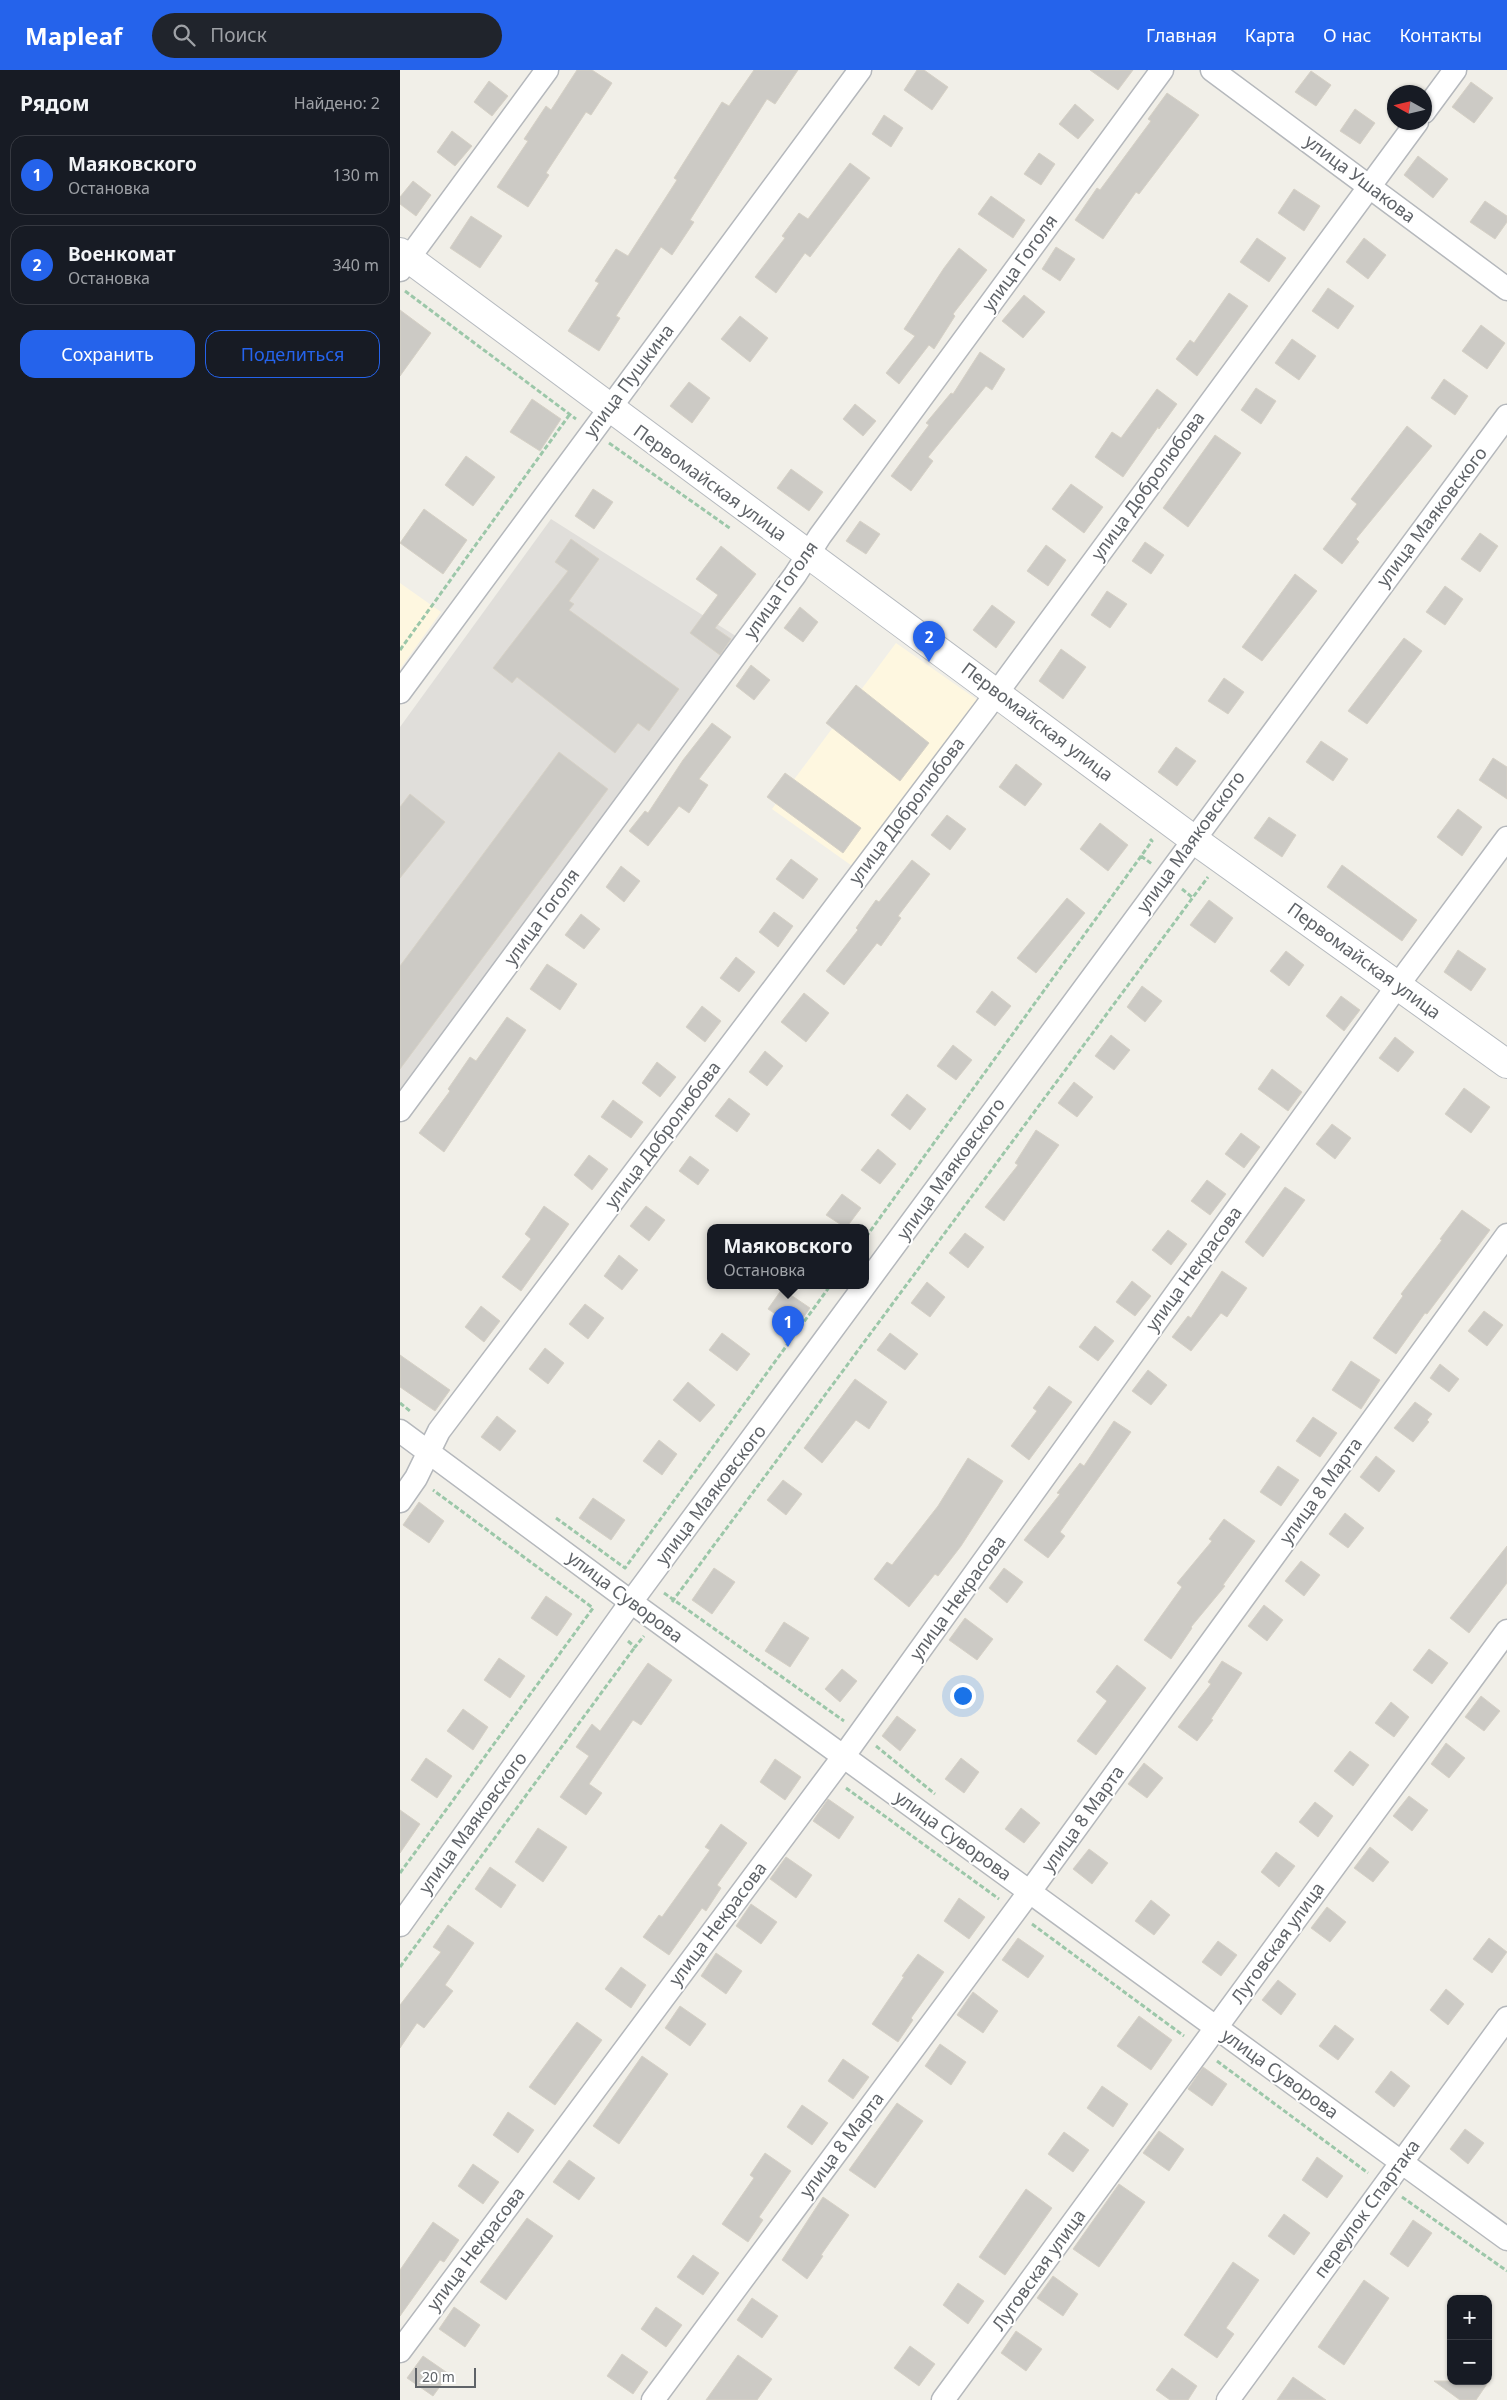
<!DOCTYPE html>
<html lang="ru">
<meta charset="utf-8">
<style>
body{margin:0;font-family:"Noto Sans",sans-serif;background:#20242c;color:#f1f3f6}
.controls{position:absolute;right:15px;bottom:15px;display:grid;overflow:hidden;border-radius:10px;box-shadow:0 1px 4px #0004}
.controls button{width:45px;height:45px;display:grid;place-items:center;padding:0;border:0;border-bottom:1px solid #363941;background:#171b24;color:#f1f3f6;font:25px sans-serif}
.compass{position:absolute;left:987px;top:15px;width:45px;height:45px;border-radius:50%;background:#171b24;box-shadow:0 1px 4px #0004;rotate:278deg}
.scale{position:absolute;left:15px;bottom:12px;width:61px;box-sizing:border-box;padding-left:5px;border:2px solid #5f6368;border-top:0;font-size:14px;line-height:18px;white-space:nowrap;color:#5f6368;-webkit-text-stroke:4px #fff;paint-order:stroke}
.you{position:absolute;left:562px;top:1625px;width:18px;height:18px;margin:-12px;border:4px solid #fff;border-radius:50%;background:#1a73e8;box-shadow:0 0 0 8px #1a73e833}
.badge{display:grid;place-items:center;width:32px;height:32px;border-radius:50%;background:#2563eb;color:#fff;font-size:16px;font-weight:700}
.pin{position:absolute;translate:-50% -41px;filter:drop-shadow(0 1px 2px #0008)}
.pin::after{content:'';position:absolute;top:26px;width:18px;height:15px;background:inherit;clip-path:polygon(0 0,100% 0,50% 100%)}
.popup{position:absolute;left:307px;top:1154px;width:162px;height:65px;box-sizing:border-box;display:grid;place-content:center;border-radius:10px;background:#171b24;filter:drop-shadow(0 1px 4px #0005);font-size:16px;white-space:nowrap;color:#9ea1a6}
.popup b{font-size:19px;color:#f1f3f6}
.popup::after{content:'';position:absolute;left:50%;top:100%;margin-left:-10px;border:10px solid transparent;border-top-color:#171b24}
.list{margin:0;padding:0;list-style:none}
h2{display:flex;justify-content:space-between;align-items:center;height:65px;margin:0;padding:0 20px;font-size:21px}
h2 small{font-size:16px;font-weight:400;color:#9ea1a6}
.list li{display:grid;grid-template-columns:32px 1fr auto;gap:15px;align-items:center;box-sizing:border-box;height:80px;margin:0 10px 10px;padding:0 10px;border:1px solid #363941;border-radius:15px}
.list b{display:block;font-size:19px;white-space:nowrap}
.list p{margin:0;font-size:16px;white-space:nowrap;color:#9ea1a6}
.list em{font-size:16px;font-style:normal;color:#9ea1a6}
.actions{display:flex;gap:10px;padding:15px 20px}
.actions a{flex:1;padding:11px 0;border:1px solid #2563eb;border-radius:15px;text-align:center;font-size:18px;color:#2563eb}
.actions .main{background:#2563eb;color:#fff}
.icon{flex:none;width:28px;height:28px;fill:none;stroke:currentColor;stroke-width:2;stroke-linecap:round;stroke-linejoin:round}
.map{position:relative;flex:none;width:1107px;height:2330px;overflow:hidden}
header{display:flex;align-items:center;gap:30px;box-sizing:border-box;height:70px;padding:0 25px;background:#2563eb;color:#fff}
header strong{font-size:24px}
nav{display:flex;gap:28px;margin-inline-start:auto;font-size:18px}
.search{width:350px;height:45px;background:#20242c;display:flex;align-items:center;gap:12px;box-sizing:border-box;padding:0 18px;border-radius:28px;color:#9ea1a6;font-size:19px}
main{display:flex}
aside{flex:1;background:#171b24}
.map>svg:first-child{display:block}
.commercial{fill:#fef7e0}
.industrial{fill:#e0deda}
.building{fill:#cccac5;stroke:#d6d1c6}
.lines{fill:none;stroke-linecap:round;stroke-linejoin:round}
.street-casing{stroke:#b5b8bc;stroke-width:25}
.secondary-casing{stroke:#b6babf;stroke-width:30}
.path{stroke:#9cc7a9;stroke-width:3;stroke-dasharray:5 2.5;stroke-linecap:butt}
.street{stroke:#fff;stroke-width:22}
.secondary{stroke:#fff;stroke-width:28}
.labels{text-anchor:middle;stroke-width:4;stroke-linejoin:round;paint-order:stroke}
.street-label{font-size:18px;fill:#5f6368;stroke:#fff}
</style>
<header>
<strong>Mapleaf</strong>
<div class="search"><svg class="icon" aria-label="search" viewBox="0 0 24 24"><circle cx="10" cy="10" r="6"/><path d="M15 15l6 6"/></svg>Поиск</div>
<nav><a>Главная</a><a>Карта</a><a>О нас</a><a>Контакты</a></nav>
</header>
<main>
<aside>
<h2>Рядом<small>Найдено: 2</small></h2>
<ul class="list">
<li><span class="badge">1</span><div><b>Маяковского</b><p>Остановка</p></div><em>130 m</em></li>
<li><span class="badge">2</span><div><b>Военкомат</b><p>Остановка</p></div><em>340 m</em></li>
</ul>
<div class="actions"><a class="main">Сохранить</a><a>Поделиться</a></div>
</aside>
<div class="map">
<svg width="1107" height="2330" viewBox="0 0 1107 2330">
<rect width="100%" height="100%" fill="#f1efe8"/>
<!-- commercial -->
<path class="commercial" d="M0 513 41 542 0 599Z
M496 573 579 631 455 798 372 739Z"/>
<!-- industrial -->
<path class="industrial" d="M151 449 342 570 0 1043V657Z"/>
<!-- building -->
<path class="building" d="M177 0H192L212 13 191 45 186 42 146 103 149 105 128 137 97 117 128 71 124 69 146 36 151 40Z
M354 0H398L375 34 367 29 290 150 294 152 272 185 261 177 216 246 220 248 199 281 168 261 199 213 195 211 216 179 228 186 277 110 274 108 322 32 329 36Z
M517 0H524L548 17 532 40 504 20Z
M690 0H733L718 20Z
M911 1 931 15 916 36 895 22Z
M89 11 108 26 92 46 74 32Z
M1071 12 1093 28 1074 53 1052 37Z
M767 23 799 45 739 124 736 122 703 169 675 150 697 118 700 120 751 51 748 49Z
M675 34 694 50 678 69 659 54Z
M955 39 975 53 960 74 940 61Z
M484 45 503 58 491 77 472 64Z
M52 61 72 76 55 96 37 82Z
M639 83 655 94 641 115 624 104Z
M1018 86 1048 109 1033 128 1004 105Z
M450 93 470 108 410 187 405 183 376 223 355 207 385 168 382 166 399 143 408 149Z
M13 111 31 125 16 146 0 134V127Z
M894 119 920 136 904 161 878 143Z
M591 126 625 150 613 168 578 144Z
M1085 131 1107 146V152L1095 169 1070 152Z
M71 146 102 166 80 198 50 178Z
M857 168 886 188 869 212 840 192Z
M964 168 986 185 968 209 946 192Z
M656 177 675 189 660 211 642 199Z
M559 178 587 200 553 244 555 246 534 279 529 275 499 314 486 303 515 266 504 259 544 198Z
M928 218 954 236 938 259 912 241Z
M829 223 848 236 797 306 776 289 790 270 794 273Z
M624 225 645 242 623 268 602 251Z
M0 240 31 263 0 306Z
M340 246 368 268 350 292 321 269Z
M1081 255 1105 273 1087 299 1062 281Z
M892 269 916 286 899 310 875 293Z
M580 282 605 299 592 320 586 316 528 387 533 391 511 421 491 406 529 355 526 353 551 323 553 324Z
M1044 309 1068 326 1055 345 1031 328Z
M289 312 310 328 292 353 270 336Z
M856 318 876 331 861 354 841 340Z
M757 319 777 334 759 359 758 357 723 407 695 387 712 362 721 368Z
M132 329 161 349 140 381 110 362Z
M455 334 476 351 463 366 443 349Z
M1007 356 1032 376 956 469 959 472 942 494 923 479 957 434 951 429Z
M815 365 841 383 788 457 763 438Z
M66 386 95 407 73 436 45 415Z
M391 399 423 422 409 441 377 418Z
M671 414 703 437 684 463 652 439Z
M193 419 213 432 194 459 175 446Z
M24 439 67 470 43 504 0 473Z
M460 451 480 464 466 484 446 471Z
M1080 463 1098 476 1080 502 1061 489Z
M171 469 199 489 169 531 174 534 169 540 279 619 249 661 238 653 215 683 117 607 112 613 93 598 168 501 155 492Z
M745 472 764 485 751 504 732 491Z
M646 475 666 490 648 516 627 501Z
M321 476 356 504 315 558 331 569 320 585 290 563 318 525 296 509Z
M895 504 917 521 862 591 842 577Z
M1045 516 1063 529 1045 555 1026 542Z
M707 521 727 534 710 558 691 545Z
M592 535 615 552 596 578 573 560Z
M400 537 418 552 403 572 384 558Z
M1004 568 1022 581 967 654 948 641Z
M661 579 686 597 663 629 639 611Z
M351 595 370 610 354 630 336 616Z
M824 608 844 622 828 644 808 631Z
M456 615 529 673 500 711 426 653Z
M312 653 331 667 299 709 308 715 289 743 279 736 248 776 229 761 245 741 248 743 283 690Z
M921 671 948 689 933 711 906 692Z
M776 677 796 691 777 716 758 702Z
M159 682 208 719 0 999V896Z
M1093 688 1107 697V729L1079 710Z
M616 694 642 714 625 736 599 717Z
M385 703 461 758 443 783 367 727Z
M10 724 45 752 0 808V737Z
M1058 739 1082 757 1062 786 1037 767Z
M547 745 566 759 550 780 531 765Z
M869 747 896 765 882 787 854 768Z
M700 753 728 775 708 801 680 779Z
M391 789 418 809 403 829 376 809Z
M512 790 530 804 498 846 501 848 481 876 477 873 444 915 426 901 458 860 456 858 476 830 479 832Z
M942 795 1017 850 1002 871 927 817Z
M221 796 240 811 224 832 206 817Z
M667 828 685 843 636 903 617 888Z
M809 830 833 848 815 873 790 855Z
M374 842 393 856 378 877 359 862Z
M181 844 200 859 184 879 165 865Z
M1058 880 1086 899 1071 921 1044 902Z
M886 881 904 895 889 916 870 901Z
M336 887 355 902 339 922 320 908Z
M147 894 177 914 160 940 130 919Z
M742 916 762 931 745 952 727 937Z
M592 921 611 936 595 956 576 942Z
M404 923 429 943 406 972 381 952Z
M941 926 960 940 944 961 926 946Z
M302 936 321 951 305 972 286 957Z
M107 947 126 960 44 1082 19 1063 50 1021 48 1019 70 987 76 991Z
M711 965 730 980 714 1000 695 986Z
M995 967 1014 982 998 1002 979 988Z
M553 975 572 990 556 1010 537 996Z
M365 981 383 996 367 1016 349 1002Z
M257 992 276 1007 260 1027 242 1013Z
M872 999 902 1022 888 1041 858 1019Z
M674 1012 693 1027 677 1047 658 1033Z
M1064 1018 1090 1037 1071 1063 1045 1044Z
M507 1024 526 1039 510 1060 491 1045Z
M329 1028 350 1044 337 1062 315 1046Z
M213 1030 243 1052 231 1068 201 1047Z
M932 1054 951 1068 935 1089 916 1074Z
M636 1060 659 1075 604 1151 585 1137 618 1095 615 1093Z
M841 1063 860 1077 844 1098 825 1084Z
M478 1079 496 1094 480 1114 461 1100Z
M189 1085 208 1099 192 1120 174 1105Z
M290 1086 309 1100 298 1115 279 1101Z
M807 1110 826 1124 810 1145 791 1131Z
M885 1117 905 1130 863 1187 845 1172Z
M442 1124 461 1138 446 1158 426 1145Z
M144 1136 169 1154 121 1221 102 1207 131 1169 125 1164Z
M246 1136 265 1150 249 1171 230 1156Z
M1062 1140 1090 1160 1027 1244 1025 1243 996 1284 973 1268 1003 1226 1001 1224 1042 1170 1040 1169Z
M768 1160 787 1174 771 1195 752 1180Z
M565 1163 584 1177 568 1198 549 1183Z
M219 1185 238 1200 222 1220 204 1206Z
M822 1201 847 1218 827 1247 821 1243 791 1281 772 1267 788 1246 791 1248Z
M732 1211 751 1226 735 1246 716 1232Z
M527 1212 545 1227 530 1247 511 1233Z
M382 1219 410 1238 396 1258 368 1239Z
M185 1234 204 1248 188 1269 169 1254Z
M81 1236 100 1251 84 1272 65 1257Z
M1084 1241 1103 1255 1087 1276 1068 1261Z
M695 1256 714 1271 698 1291 679 1277Z
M322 1263 350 1284 337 1301 309 1280Z
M490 1263 518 1284 505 1300 477 1280Z
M145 1278 164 1293 148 1314 129 1299Z
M0 1285 50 1320 35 1341 0 1317Z
M951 1291 980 1310 961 1339 932 1320Z
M1040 1294 1059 1309 1049 1322 1030 1308Z
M748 1300 767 1315 751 1335 732 1321Z
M455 1309 487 1332 469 1359 456 1350 422 1393 404 1378Z
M288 1312 315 1335 300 1352 273 1330Z
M649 1316 672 1332 629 1390 611 1376 637 1341 633 1338Z
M1015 1332 1032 1344 1027 1350 1029 1352 1013 1372 994 1358Z
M97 1346 116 1361 100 1381 81 1367Z
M913 1347 937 1363 920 1387 896 1371Z
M714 1351 731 1362 660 1462 665 1466 648 1488 624 1470 660 1424 657 1423 680 1393 684 1396Z
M259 1370 277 1384 262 1405 243 1391Z
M976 1386 995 1401 979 1422 960 1407Z
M568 1388 603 1411 561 1476 538 1506 535 1504 509 1537 474 1509 487 1492 492 1495 538 1436Z
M878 1396 899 1410 881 1436 860 1422Z
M383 1410 402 1424 386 1445 367 1430Z
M193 1428 225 1450 211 1470 179 1448Z
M19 1432 44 1451 29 1473 3 1455Z
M945 1443 964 1458 948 1478 929 1464Z
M824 1449 855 1471 823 1515 825 1516 791 1557 792 1558 771 1589 744 1570 782 1517 777 1513 812 1471 809 1469Z
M1107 1476V1513L1069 1563 1050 1548Z
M901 1491 920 1505 904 1526 885 1511Z
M314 1498 335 1512 312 1544 292 1530Z
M604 1498 623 1512 607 1533 589 1518Z
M146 1526 172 1544 157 1566 131 1548Z
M864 1535 883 1550 867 1571 848 1556Z
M565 1548 593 1569 577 1590 549 1570Z
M384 1552 409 1568 390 1597 365 1581Z
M1029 1579 1048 1593 1032 1614 1013 1600Z
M99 1588 125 1606 110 1628 84 1610Z
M822 1591 842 1603 811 1649 813 1650 797 1671 778 1657 811 1614 808 1612Z
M248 1593 272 1610 241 1655 233 1650 189 1714 202 1723 186 1745 160 1727 189 1686 176 1677 192 1654 200 1661Z
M717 1595 746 1618 696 1685 677 1671 707 1631 696 1622Z
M442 1599 457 1611 440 1632 425 1619Z
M1081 1626 1100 1641 1084 1661 1065 1647Z
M991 1632 1009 1647 994 1667 975 1653Z
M63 1639 88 1657 73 1680 47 1661Z
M497 1646 516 1660 500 1681 482 1666Z
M1046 1673 1065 1688 1049 1708 1031 1694Z
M950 1681 969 1695 953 1716 934 1701Z
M26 1688 52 1706 37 1728 11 1710Z
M561 1688 579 1702 564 1723 545 1709Z
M375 1689 401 1707 385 1730 360 1712Z
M744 1693 763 1708 747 1728 728 1714Z
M1009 1726 1028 1740 1012 1761 993 1746Z
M428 1729 454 1747 439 1769 413 1751Z
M915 1732 933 1746 918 1767 899 1752Z
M621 1738 640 1753 624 1773 605 1759Z
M0 1740 20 1754 0 1783Z
M321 1754 347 1773 317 1815 321 1818 306 1841 302 1838 269 1885 243 1867 259 1845 262 1847 310 1780 305 1777Z
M138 1758 167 1777 143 1812 115 1792Z
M970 1777 989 1792 973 1812 954 1798Z
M689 1779 708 1793 692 1814 673 1799Z
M876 1782 895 1796 879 1817 861 1802Z
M386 1787 412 1805 396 1828 370 1809Z
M90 1797 116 1815 101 1838 75 1819Z
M559 1828 585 1847 569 1869 544 1851Z
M751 1830 770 1845 754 1865 735 1851Z
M351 1834 377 1852 361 1874 336 1856Z
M927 1837 946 1852 930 1872 911 1858Z
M48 1855 74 1873 45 1915 53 1921 24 1958 17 1953 0 1978V1935L41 1882 33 1877Z
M618 1868 644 1886 628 1908 602 1890Z
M1089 1868 1107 1882 1092 1903 1073 1889Z
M818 1871 837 1885 821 1906 802 1892Z
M316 1883 342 1901 326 1924 301 1906Z
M518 1884 544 1902 511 1948 513 1950 498 1972 472 1954 504 1907 502 1906Z
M221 1897 246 1915 231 1938 205 1919Z
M878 1910 896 1924 881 1945 862 1930Z
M1046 1919 1064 1934 1048 1955 1030 1940Z
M573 1922 598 1941 583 1963 557 1945Z
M280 1936 306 1954 290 1976 265 1958Z
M739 1946 772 1970 751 2000 717 1976Z
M177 1952 202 1970 155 2035 129 2017Z
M935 1955 954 1969 938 1990 919 1976Z
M540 1974 566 1992 551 2015 525 1996Z
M242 1986 268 2004 219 2074 193 2056Z
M443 1989 469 2007 453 2029 428 2011Z
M803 1997 827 2014 812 2036 788 2019Z
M991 2001 1010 2016 994 2037 975 2022Z
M702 2016 728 2034 713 2057 687 2038Z
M497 2033 523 2051 475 2118 449 2100Z
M402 2035 428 2053 412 2075 387 2057Z
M108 2042 134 2060 118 2083 93 2065Z
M1065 2059 1084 2073 1068 2094 1050 2079Z
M759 2061 784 2079 769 2101 743 2083Z
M664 2062 689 2080 673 2102 648 2084Z
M365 2083 391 2101 359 2147 363 2150 348 2172 322 2154 354 2108 350 2105Z
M917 2087 943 2106 927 2128 902 2110Z
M169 2090 195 2108 179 2130 153 2112Z
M73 2094 99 2112 83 2134 58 2116Z
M719 2114 745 2132 699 2197 673 2179Z
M626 2119 652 2138 605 2205 579 2187Z
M423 2127 449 2145 421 2185 423 2186 407 2209 382 2190Z
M884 2144 910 2163 894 2185 868 2166Z
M127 2148 153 2166 106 2230 80 2212Z
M1013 2150 1032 2163 1008 2197 990 2184Z
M33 2152 59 2170 44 2192 40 2190 0 2246V2200Z
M293 2185 319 2203 303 2225 277 2207Z
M833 2192 859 2210 826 2258 834 2264 817 2288 784 2265Z
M653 2206 678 2224 663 2246 637 2228Z
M964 2210 989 2228 944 2295 918 2277Z
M558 2213 584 2231 568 2254 543 2235Z
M352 2228 378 2246 362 2268 337 2250Z
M54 2237 80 2255 65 2277 39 2259Z
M256 2237 282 2255 266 2277 241 2259Z
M616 2261 642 2279 626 2301 601 2283Z
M510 2276 535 2294 519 2316 494 2298Z
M222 2284 248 2302 233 2324 207 2306Z
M338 2285 372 2309 357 2330H306Z
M23 2286 49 2304 33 2326 7 2308Z
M772 2298 797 2316 788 2330H770L756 2320Z
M893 2307 926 2330H877Z
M1034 2311H1089L1076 2330H1060Z"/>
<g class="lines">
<defs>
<path id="street" d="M812 0 1107 219
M1024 42 1055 0
M0 200 147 0
M0 622 460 0
M0 1040 395 505 420 466 762 0
M0 1361 231 1532 1107 2169
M0 1431 16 1408 39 1361 585 639 1017 52
M0 1855 231 1532 1107 346
M0 2281 443 1687 998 915 1107 768
M253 2330 639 1809 1107 1165
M543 2330 1107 1561
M828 2330 1107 1948"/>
<path id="secondary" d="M0 182 793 769 1107 994"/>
</defs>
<!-- street casing -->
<use href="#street" class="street-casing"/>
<!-- secondary casing -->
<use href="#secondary" class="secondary-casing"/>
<!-- path -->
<path class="path" d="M5 221 176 349
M209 373 331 459
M0 580 170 344
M741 786 752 794
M782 819 793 828
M466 1167 752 771 750 769
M0 1333 10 1341
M156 1448 225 1498 430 1216
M264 1523 444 1651
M272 1532 808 807
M228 1571 235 1577 244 1566
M476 1676 535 1724
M446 1718 599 1829
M0 1803 193 1538 33 1420
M632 1854 784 1966
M0 1897 235 1577
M817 1991 968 2103
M1002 2127 1107 2201"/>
<!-- street -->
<use href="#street" class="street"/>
<!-- secondary -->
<use href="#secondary" class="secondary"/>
</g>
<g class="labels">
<!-- street labels -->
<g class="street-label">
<text transform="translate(960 109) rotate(37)" y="6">улица Ушакова</text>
<text transform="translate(620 193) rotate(-54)" y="6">улица Гоголя</text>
<text transform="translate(229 311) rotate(-53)" y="6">улица Пушкина</text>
<text transform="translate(310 413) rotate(36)" y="6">Первомайская улица</text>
<text transform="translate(748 416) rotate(-54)" y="6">улица Добролюбова</text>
<text transform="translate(1032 447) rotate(-53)" y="6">улица Маяковского</text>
<text transform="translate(381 520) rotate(-55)" y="6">улица Гоголя</text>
<text transform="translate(637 652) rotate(37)" y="6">Первомайская улица</text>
<text transform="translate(507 741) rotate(-53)" y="6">улица Добролюбова</text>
<text transform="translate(791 772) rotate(-54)" y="6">улица Маяковского</text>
<text transform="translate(142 847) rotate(-54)" y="6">улица Гоголя</text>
<text transform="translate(964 891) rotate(36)" y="6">Первомайская улица</text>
<text transform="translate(263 1065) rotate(-53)" y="6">улица Добролюбова</text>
<text transform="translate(551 1099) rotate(-54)" y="6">улица Маяковского</text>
<text transform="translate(794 1199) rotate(-54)" y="6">улица Некрасова</text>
<text transform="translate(921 1421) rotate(-54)" y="6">улица 8 Марта</text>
<text transform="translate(311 1425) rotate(-53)" y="6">улица Маяковского</text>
<text transform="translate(225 1527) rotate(37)" y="6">улица Суворова</text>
<text transform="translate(558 1528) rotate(-54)" y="6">улица Некрасова</text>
<text transform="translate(683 1749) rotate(-54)" y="6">улица 8 Марта</text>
<text transform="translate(73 1753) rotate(-54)" y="6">улица Маяковского</text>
<text transform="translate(553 1766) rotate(36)" y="6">улица Суворова</text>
<text transform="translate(318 1854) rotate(-53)" y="6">улица Некрасова</text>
<text transform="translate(878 1873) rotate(-54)" y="6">Луговская улица</text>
<text transform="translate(880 2004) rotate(36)" y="6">улица Суворова</text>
<text transform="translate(442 2075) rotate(-53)" y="6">улица 8 Марта</text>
<text transform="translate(967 2139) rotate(-54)" y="6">переулок Спартака</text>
<text transform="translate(76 2179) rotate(-53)" y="6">улица Некрасова</text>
<text transform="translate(639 2200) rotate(-54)" y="6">Луговская улица</text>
</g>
</g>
</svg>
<div class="controls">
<button>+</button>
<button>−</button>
</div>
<svg class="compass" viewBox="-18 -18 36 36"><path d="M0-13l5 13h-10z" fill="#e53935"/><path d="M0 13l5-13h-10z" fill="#9ea1a6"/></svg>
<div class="scale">20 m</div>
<div class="you"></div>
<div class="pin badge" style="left:388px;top:1277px">1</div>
<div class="popup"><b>Маяковского</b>Остановка</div>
<div class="pin badge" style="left:529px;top:592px">2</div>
</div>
</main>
